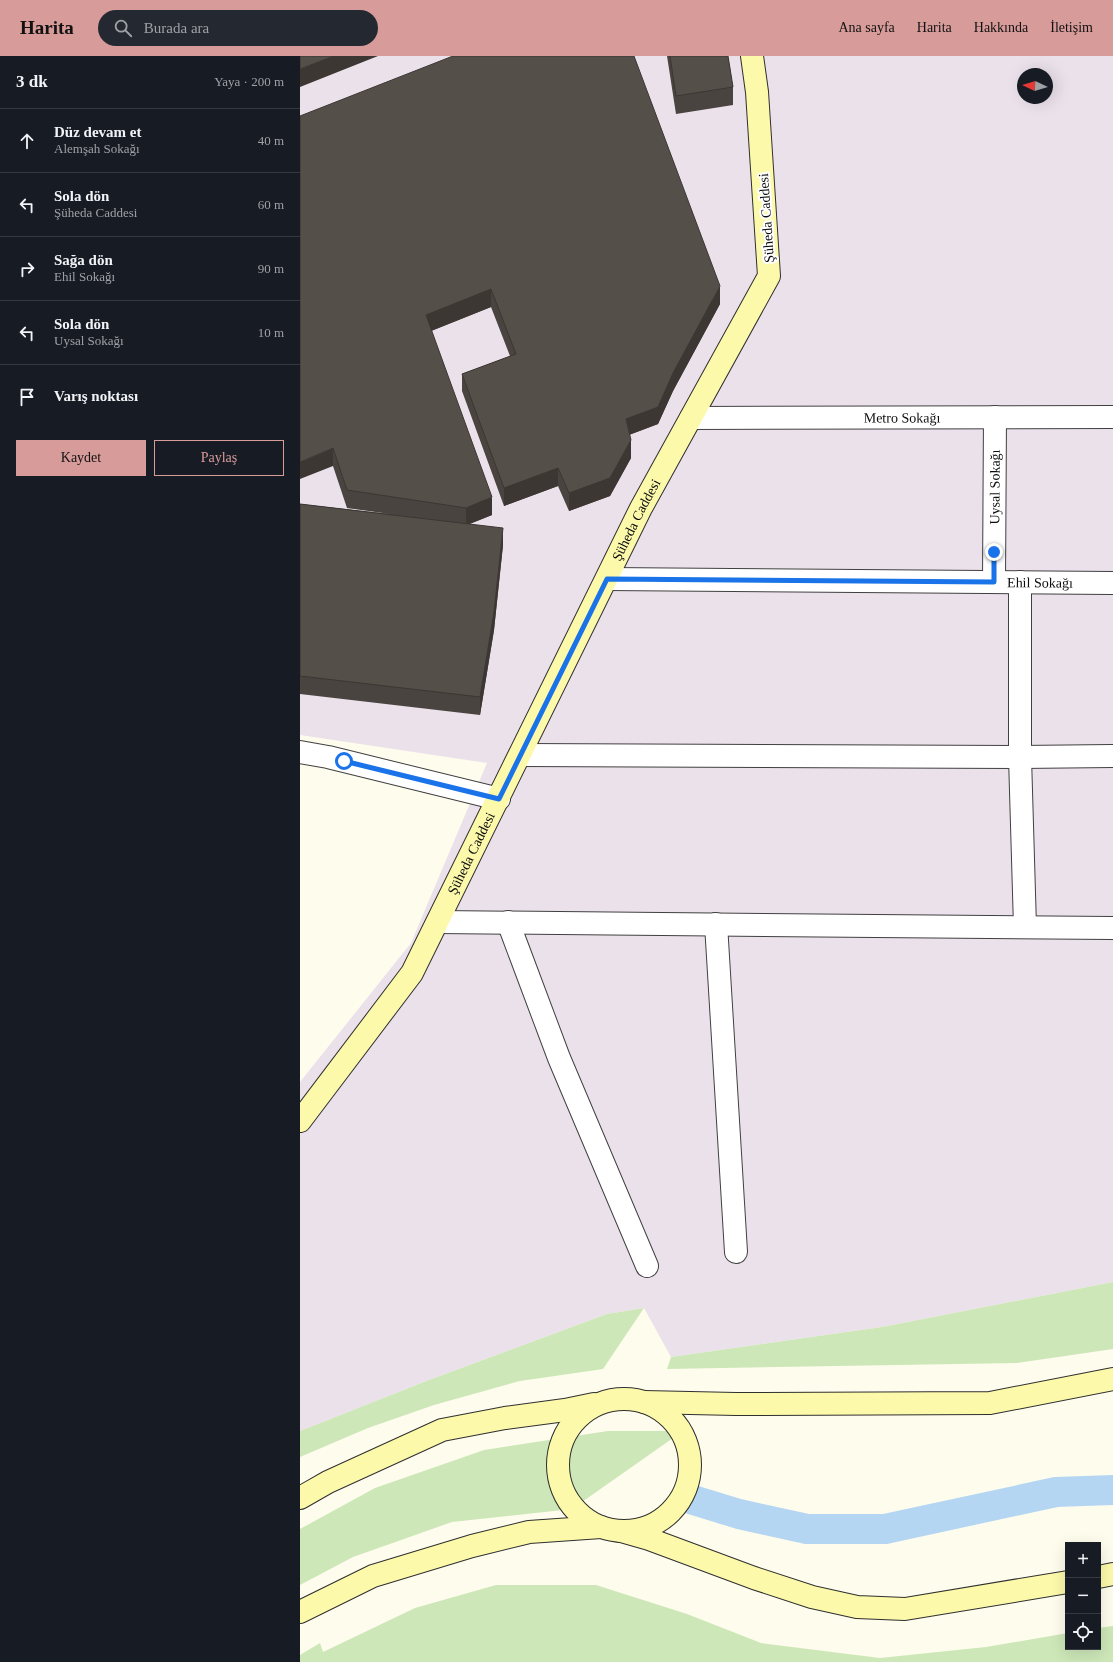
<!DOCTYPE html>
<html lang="tr">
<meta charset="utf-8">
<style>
body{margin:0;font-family:Georgia,serif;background:#242831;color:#f1f3f6}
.controls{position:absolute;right:12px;bottom:12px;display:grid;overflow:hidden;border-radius:0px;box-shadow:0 4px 16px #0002}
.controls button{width:36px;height:36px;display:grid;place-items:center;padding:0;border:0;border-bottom:1px solid #363941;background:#171b24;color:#f1f3f6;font:20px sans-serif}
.compass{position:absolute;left:717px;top:12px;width:36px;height:36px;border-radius:50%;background:#171b24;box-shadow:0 4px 16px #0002;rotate:274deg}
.stop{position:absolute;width:12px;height:12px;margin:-9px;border:3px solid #1a73e8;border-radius:50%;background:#fff}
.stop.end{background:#1a73e8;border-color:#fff;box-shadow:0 1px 4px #0008}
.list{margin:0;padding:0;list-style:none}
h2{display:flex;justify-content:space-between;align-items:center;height:52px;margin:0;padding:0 16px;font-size:17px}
h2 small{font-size:13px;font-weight:400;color:#9ea1a6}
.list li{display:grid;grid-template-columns:26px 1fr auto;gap:12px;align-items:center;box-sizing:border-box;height:64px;padding:0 16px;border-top:1px solid #363941}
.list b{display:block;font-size:15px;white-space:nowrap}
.list p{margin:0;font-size:13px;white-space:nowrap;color:#9ea1a6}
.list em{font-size:13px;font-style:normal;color:#9ea1a6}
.actions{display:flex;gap:8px;padding:12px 16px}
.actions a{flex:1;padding:9px 0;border:1px solid #d79b9a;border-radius:0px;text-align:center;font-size:14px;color:#d79b9a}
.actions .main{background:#d79b9a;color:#111}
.icon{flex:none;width:22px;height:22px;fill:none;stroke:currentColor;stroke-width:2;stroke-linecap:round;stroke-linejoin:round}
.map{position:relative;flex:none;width:813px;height:1606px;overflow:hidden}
header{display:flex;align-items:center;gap:24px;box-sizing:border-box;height:56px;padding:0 20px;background:#d79b9a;color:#111}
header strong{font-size:19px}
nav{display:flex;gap:22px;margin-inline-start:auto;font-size:14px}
.search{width:280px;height:36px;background:#242831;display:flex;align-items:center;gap:10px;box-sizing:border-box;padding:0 14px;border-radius:22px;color:#9ea1a6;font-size:15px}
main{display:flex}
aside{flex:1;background:#171b24}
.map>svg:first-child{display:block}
.industrial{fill:#ebe1eb;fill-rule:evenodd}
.green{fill:#cde7b8}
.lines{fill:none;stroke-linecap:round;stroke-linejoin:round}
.canal{stroke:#b4d6f3;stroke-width:30}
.street-casing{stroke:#404040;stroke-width:24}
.secondary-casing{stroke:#2f2f2f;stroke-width:24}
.street{stroke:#fff;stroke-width:22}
.secondary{stroke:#fcf9ab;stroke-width:22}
.wall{fill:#49443f}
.shaded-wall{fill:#3c3733}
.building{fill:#554f49;stroke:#3c3733}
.route{stroke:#1a73e8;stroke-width:5}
.labels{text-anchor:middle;stroke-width:4;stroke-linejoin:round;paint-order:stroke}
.street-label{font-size:14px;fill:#0d0d0d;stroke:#fff}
</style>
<header>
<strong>Harita</strong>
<div class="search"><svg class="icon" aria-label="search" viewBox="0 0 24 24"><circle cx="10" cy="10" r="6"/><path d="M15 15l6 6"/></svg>Burada ara</div>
<nav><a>Ana sayfa</a><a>Harita</a><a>Hakkında</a><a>İletişim</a></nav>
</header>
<main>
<aside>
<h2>3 dk<small>Yaya · 200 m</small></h2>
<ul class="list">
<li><svg class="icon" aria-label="ahead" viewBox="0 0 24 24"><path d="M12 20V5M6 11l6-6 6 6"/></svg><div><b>Düz devam et</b><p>Alemşah Sokağı</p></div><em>40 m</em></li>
<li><svg class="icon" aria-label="left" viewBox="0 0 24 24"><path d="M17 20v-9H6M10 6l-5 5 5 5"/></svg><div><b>Sola dön</b><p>Şüheda Caddesi</p></div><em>60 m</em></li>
<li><svg class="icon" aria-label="right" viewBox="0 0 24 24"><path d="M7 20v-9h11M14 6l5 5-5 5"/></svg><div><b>Sağa dön</b><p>Ehil Sokağı</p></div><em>90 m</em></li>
<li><svg class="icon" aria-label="left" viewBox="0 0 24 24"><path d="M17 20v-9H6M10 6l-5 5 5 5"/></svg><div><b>Sola dön</b><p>Uysal Sokağı</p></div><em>10 m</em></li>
<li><svg class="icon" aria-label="arrive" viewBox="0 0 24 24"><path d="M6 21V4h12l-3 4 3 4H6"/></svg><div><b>Varış noktası</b></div></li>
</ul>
<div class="actions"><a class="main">Kaydet</a><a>Paylaş</a></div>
</aside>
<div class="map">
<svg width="813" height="1606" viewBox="0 0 813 1606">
<rect width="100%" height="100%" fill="#fefced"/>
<!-- industrial -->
<path class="industrial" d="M0 0H813V1226L582 1271 371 1301 344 1252 307 1258 129 1324 0 1375V1026L111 887 187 707 0 679ZM723 18H747V42H723Z"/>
<!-- green -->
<path class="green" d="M813 1226V1293L717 1307 367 1313 371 1301 582 1271Z
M344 1252 303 1313 220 1325 134 1349 68 1372 0 1401V1375L129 1324 307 1258Z
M308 1375H383L272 1453 152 1466 53 1501 0 1529V1473L75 1432 184 1394Z
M196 1529H296L387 1558 461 1587 580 1602 686 1591 768 1577V1591H798V1572L813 1570V1606H0V1599L20 1587 23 1596 115 1552Z"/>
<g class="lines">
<!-- canal -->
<path class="canal" d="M390 1443 439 1458 507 1473H585L756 1436 813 1434"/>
<defs>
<g id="street">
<path id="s1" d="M391 362 813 361"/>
<path id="s2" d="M307 523 813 527"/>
<path id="s3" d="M694 526 695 361"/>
<path d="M720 526V701L813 700"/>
<path d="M0 696 28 701 199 743"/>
<path d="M220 699 720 701 725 871"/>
<path d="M138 866 813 872"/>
<path d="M208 866 259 1002 347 1210"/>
<path d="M416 868 436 1196"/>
</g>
<g id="secondary">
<path id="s4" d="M0 1065 112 917 341 452 469 220 457 36 452 0"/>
<circle cx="324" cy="1409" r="66"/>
<path d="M344 1346 436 1348 690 1347 813 1323"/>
<path d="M0 1442 28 1426 142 1374 205 1362 265 1354 294 1348"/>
<path d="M321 1475 349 1483 454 1522 512 1541 557 1551 605 1553 768 1526"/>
<path d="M798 1521 813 1518"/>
<path d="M0 1556 73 1520 172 1490 229 1476 301 1471"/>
</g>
</defs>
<!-- street casing -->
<use href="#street" class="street-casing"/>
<!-- secondary casing -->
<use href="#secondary" class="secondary-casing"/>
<!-- street -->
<use href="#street" class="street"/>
<!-- secondary -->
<use href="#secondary" class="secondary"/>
</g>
<!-- wall -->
<path class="wall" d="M367 0H428L433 31V49L376 58Z
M0 60 420 248 373 335 358 368 329 379 331 402 310 440 269 455 258 430 204 450 162 335V318L210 300 191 251 131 275 192 459 170 468 203 489 194 574 180 659 0 638V448L90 458 47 452 33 410Z"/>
<!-- shaded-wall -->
<path class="shaded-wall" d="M33 0H78L0 31V13Z
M420 230V248L373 335 358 368 326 380V363L373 317Z
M191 233V251L126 277V259Z
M331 384V402L310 440 269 455V437Z
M33 392V410L0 423V406Z
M258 412V430L204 450V432Z
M192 441V459L166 469V452Z
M203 472V489L194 574 180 659V641Z"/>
<!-- building -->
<path class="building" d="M0 0H33L0 13Z
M153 0H334L420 230 373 317 358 351 326 363 331 384 310 422 269 437 258 412 204 432 162 318 216 298 191 233 126 259 192 441 166 452 47 434 33 392 0 406V60Z
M370 0H428L433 31 376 40Z
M0 448 203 472 194 556 180 641 0 620Z"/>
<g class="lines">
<!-- route -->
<path class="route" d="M44 705 199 743 307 523 694 526V496"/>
</g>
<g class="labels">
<!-- street labels -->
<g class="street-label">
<text transform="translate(466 162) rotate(-94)" y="5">Şüheda Caddesi</text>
<text dy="5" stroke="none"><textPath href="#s1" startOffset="211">Metro Sokağı</textPath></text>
<text dy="5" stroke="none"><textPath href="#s3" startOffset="95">Uysal Sokağı</textPath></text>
<text dy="5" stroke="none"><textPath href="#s4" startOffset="691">Şüheda Caddesi</textPath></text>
<text dy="5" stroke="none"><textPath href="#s2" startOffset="433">Ehil Sokağı</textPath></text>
<text dy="5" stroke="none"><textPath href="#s4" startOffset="319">Şüheda Caddesi</textPath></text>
</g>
</g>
</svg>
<div class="controls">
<button>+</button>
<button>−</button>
<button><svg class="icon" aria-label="locate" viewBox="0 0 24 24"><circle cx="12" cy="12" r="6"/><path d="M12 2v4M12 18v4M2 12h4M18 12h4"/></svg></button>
</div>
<svg class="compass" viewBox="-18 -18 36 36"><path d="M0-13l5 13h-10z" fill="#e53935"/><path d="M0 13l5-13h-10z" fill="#9ea1a6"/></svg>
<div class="stop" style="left:44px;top:705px"></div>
<div class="stop end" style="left:694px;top:496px"></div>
</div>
</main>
